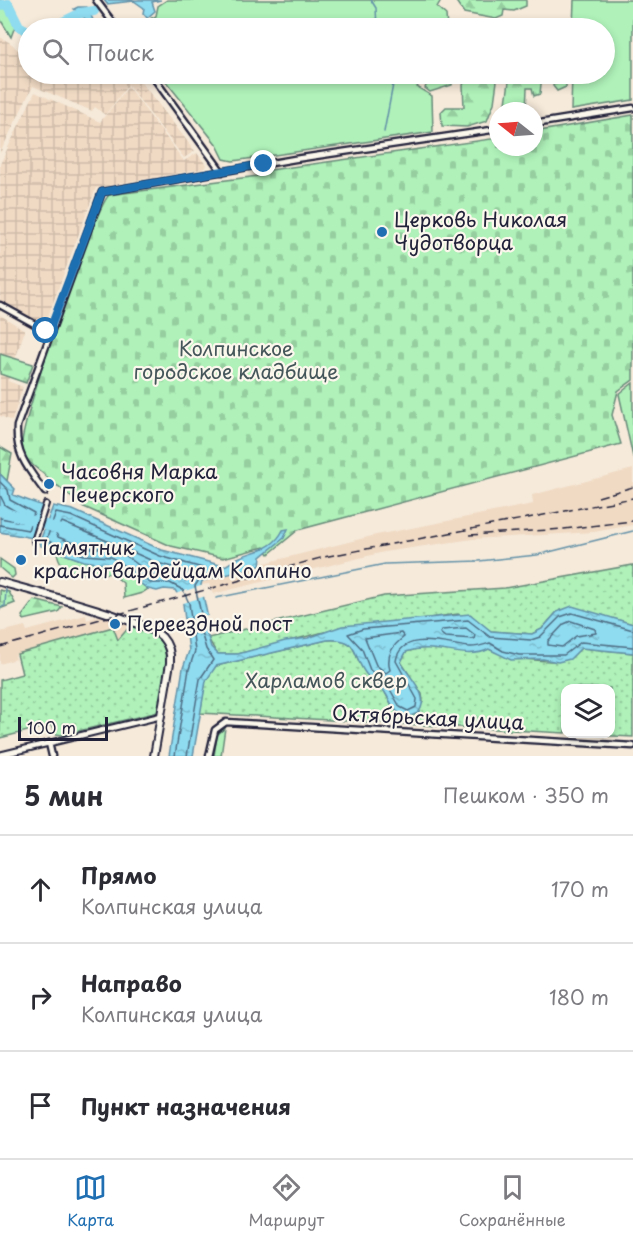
<!DOCTYPE html>
<html lang="ru">
<meta charset="utf-8">
<style>
body{margin:0;font-family:"Playpen Sans",sans-serif;background:#f7f7f7;color:#2b2b33}
.controls{position:absolute;right:18px;bottom:18px;display:grid;overflow:hidden;border-radius:12px;box-shadow:0 3px 9px #0003}
.controls button{width:54px;height:54px;display:grid;place-items:center;padding:0;border:0;border-bottom:2px solid #e1e1e2;background:#fff;color:#2b2b33;font:30px sans-serif}
.compass{position:absolute;left:489px;top:102px;width:54px;height:54px;border-radius:50%;background:#fff;box-shadow:0 3px 9px #0003;rotate:287deg}
.scale{position:absolute;left:18px;bottom:15px;width:90px;box-sizing:border-box;padding-left:6px;border:3px solid #22223b;border-top:0;font-size:16px;line-height:21px;white-space:nowrap;color:#22223b;-webkit-text-stroke:4px #fbf7ec;paint-order:stroke}
.stop{position:absolute;width:18px;height:18px;margin:-14px;border:4px solid #1f6fb2;border-radius:50%;background:#fff}
.stop.end{background:#1f6fb2;border-color:#fff;box-shadow:0 2px 6px #0008}
.list{margin:0;padding:0;list-style:none}
h2{display:flex;justify-content:space-between;align-items:center;height:78px;margin:0;padding:0 24px;font-size:26px}
h2 small{font-size:20px;font-weight:400;color:#7c7c81}
.list li{display:grid;grid-template-columns:39px 1fr auto;gap:18px;align-items:center;box-sizing:border-box;height:108px;padding:0 24px;border-top:2px solid #e1e1e2}
.list b{display:block;font-size:22px;white-space:nowrap}
.list p{margin:0;font-size:20px;white-space:nowrap;color:#7c7c81}
.list em{font-size:20px;font-style:normal;color:#7c7c81}
.icon{flex:none;width:33px;height:33px;fill:none;stroke:currentColor;stroke-width:2;stroke-linecap:round;stroke-linejoin:round}
.map{position:relative;flex:none;width:633px;height:756px;overflow:hidden}
.search{position:absolute;background:#fff;box-shadow:0 3px 9px #0003;left:18px;right:18px;top:18px;height:66px;display:flex;align-items:center;gap:15px;box-sizing:border-box;padding:0 21px;border-radius:33px;color:#7c7c81;font-size:22px}
.sheet{height:402px;background:#fff}
nav{display:flex;justify-content:space-around;align-items:center;box-sizing:border-box;height:84px;border-top:2px solid #e1e1e2;background:#fff;font-size:16px;color:#7c7c81}
nav a{display:grid;justify-items:center;gap:3px}
nav .on{color:#1f6fb2}
.map>svg:first-child{display:block}
.built{fill:#f0dac4}
.industrial{fill:url(#industrial-grid)}
.grass{fill:#aff1b9;stroke:#688a7a;stroke-width:1.5}
.forest{fill:url(#forest-firs);stroke:#688a7a;stroke-width:1.5}
.cemetery{fill:url(#cemetery-stones);stroke:#688a7a;stroke-width:1.5}
.park{fill:url(#park-dots);stroke:#688a7a;stroke-width:1.5}
.water{fill:url(#water-ripples);stroke:#6391a8;stroke-width:1.5}
.pier{fill:#f6eada}
.lines{fill:none;stroke-linecap:round;stroke-linejoin:round}
.shore{stroke:#4e6c83;stroke-width:1.5}
.stream{stroke:#6391a8;stroke-width:1.5}
.river{stroke:#8fdbf0;stroke-width:10}
.pedestrian-casing{stroke:#22223b;stroke-width:8}
.minor-casing{stroke:#22223b;stroke-width:9}
.tertiary-casing{stroke:#22223b;stroke-width:10}
.pedestrian{stroke:#fbf7ec;stroke-width:4}
.minor{stroke:#fbf7ec;stroke-width:4.5}
.tertiary{stroke:#fbf7ec;stroke-width:6}
.rail{stroke:#22223b;stroke-width:1.5;stroke-dasharray:9 4.5;stroke-linecap:butt}
.route{stroke:#1f6fb2;stroke-width:8}
.poi-dot{fill:#1f6fb2;stroke:#fbf7ec;stroke-width:2}
.labels{text-anchor:middle;stroke-width:4.5;stroke-linejoin:round;paint-order:stroke}
.poi-label{font-size:20px;fill:#22223b;stroke:#fbf7ec;text-anchor:start}
.park-label{font-size:20px;fill:#45565a;stroke:#fbf7ec}
.street-label{font-size:20px;fill:#22223b;stroke:#fbf7ec}
</style>
<div class="map">
<svg width="633" height="756" viewBox="0 0 633 756">
<defs>
<pattern id="industrial-grid" width="8" height="8" patternUnits="userSpaceOnUse" patternTransform="scale(1.5)"><rect width="8" height="8" fill="#f0dac4"/><path d="M0 4h8M4 0v8" fill="none" stroke="#cebba9"/></pattern>
<pattern id="forest-firs" width="22" height="20" patternUnits="userSpaceOnUse" patternTransform="scale(1.5)"><rect width="22" height="20" fill="#aff1b9"/><path d="M5 1l3.5 6h-7zM16 11l3.5 6h-7z" fill="#96cea0"/></pattern>
<pattern id="cemetery-stones" width="16" height="16" patternUnits="userSpaceOnUse" patternTransform="scale(1.5)"><rect width="16" height="16" fill="#aff1b9"/><path d="M2 7V4a2 2 0 0 1 4 0v3zM10 15v-3a2 2 0 0 1 4 0v3z" fill="#96cea0"/></pattern>
<pattern id="park-dots" width="8" height="8" patternUnits="userSpaceOnUse" patternTransform="scale(1.5)"><rect width="8" height="8" fill="#aff1b9"/><path d="M2 2h.1M6 6h.1" fill="none" stroke="#96cea0" stroke-width="1.8" stroke-linecap="round"/></pattern>
<pattern id="water-ripples" width="26" height="14" patternUnits="userSpaceOnUse" patternTransform="scale(1.5)"><rect width="26" height="14" fill="#8fdbf0"/><path d="M2 4q2-2 4 0t4 0M15 11q2-2 4 0t4 0" fill="none" stroke="#7bbccf"/></pattern>
</defs>
<rect width="100%" height="100%" fill="#f6eada"/>
<filter id="ink" filterUnits="userSpaceOnUse"><feTurbulence type="fractalNoise" baseFrequency=".0167" numOctaves="2"/><feDisplacementMap in="SourceGraphic" scale="12" xChannelSelector="R" yChannelSelector="G"/><feConvolveMatrix kernelMatrix="1 2 1 2 8 2 1 2 1" color-interpolation-filters="sRGB"/></filter>
<g filter="url(#ink)">
<!-- built -->
<path class="built" d="M633 469V525L594 532 473 539 384 552 213 594 209 584 201 585 205 579 221 574 376 535 533 504 532 495Z
M86 615 87 620 101 615 130 626 117 641 113 628 15 655 16 659 0 664V632L25 626 27 631Z"/>
<!-- industrial -->
<path class="industrial" d="M0 37 12 44 28 60V74H62L80 80 88 74H135L195 151 184 158 128 85 105 115 95 107 92 111 33 86 0 153Z
M128 87 184 161 197 153 207 166 203 169 96 188 44 327 0 302V164L35 92 100 122Z
M0 315 25 330 8 381 23 387 12 421 0 416Z"/>
<!-- grass -->
<path class="grass" d="M0 0 12 3 18 18 11 37 0 19Z
M167 0H441L437 7 446 15 447 28H134L137 20 146 21 156 16 158 6Z
M574 0H633V100L571 110 572 74H604V28H573Z
M160 74H425L417 87 432 96 433 132 233 161 224 159 217 145Z
M633 383V457L619 394Z
M57 551 84 561 117 566 148 589 142 593 124 598 123 583 111 573C91 576 59 577 57 551Z
M225 728 221 756H214L217 735Z"/>
<!-- forest -->
<path class="forest" d="M455 0H526V6L514 11 504 10 503 16 496 19 464 13Z
M431 74H453L452 85 430 92 425 88Z
M469 74H498L494 103 487 121 467 127 442 126 441 112 446 107H464L463 85Z
M510 74H525L526 79 533 82 534 74H542L540 94 534 96 532 88H527L526 111H505Z
M544 74H566V87L557 91 553 86 554 76Z
M0 354 33 364 26 383 0 374Z
M0 447 12 454 7 481 0 474Z
M0 559 14 569 15 575 12 578 0 568Z
M34 600 62 607 58 612 24 620 22 616Z"/>
<!-- cemetery -->
<path class="cemetery" d="M633 115V380L618 391 612 415 621 444 298 530 269 554 264 547 223 558 171 546 82 506 58 486 53 485C46 470 24 467 22 445 20 423 94 209 109 195L258 176 263 171 498 138V147H534V132Z"/>
<!-- park -->
<path class="park" d="M633 565V624L572 607 557 612 542 629 532 634 491 631 458 614 324 632 238 654H217L208 638 384 596 505 588Z
M0 590 9 592 15 603 0 609Z
M130 626C139 629 149 632 157 638 175 652 161 692 158 712L62 735 56 734 51 725 0 738V680L22 674 17 654 113 627 118 640Z
M327 640C359 638 351 652 365 672 369 679 377 682 382 688 389 697 391 708 400 715H416L423 702 422 694 401 662 406 652C434 641 460 658 489 649 504 658 554 665 570 658 574 656 577 651 581 648L633 653V737L570 734H610V688H566L565 733 200 713 206 678 216 666Z"/>
<!-- water -->
<path class="water" d="M104 0H161L152 2 155 11 147 18 143 13 144 8 134 1 107 4Z
M78 7H87L93 20 91 24 74 9Z
M0 474 15 489 13 495 43 506 33 538 0 532Z
M53 506 73 510 162 550 220 565 219 568C228 566 232 560 240 557 257 550 274 549 283 530L288 529 284 538 261 557 260 566 202 581 201 585 210 628 206 630 211 647 218 654H238L285 641 308 638 342 626 470 614 491 631 532 634 542 629 557 612 572 606 633 624V653L581 648 570 659 558 662 543 659 511 660 489 649C465 662 435 641 406 652L401 662C409 678 432 696 418 713L408 717C391 714 391 697 380 686 376 682 370 679 366 674 351 654 361 638 327 640L216 666 206 681 193 756H169L183 668 189 651 183 604 175 590 164 589 157 591 148 589 117 566 84 561 41 546 40 541Z"/>
<!-- pier -->
<path class="pier" d="M204 585 206 596 180 604 175 594Z
M211 615 212 620 187 626 212 621 213 626 184 632 182 622Z"/>
<g class="lines">
<!-- shore -->
<path class="shore" d="M0 482 8 490 10 500 34 513 28 530 0 525
M0 495 5 505 25 517 22 522 0 518
M62 522 117 545 118 548H86L58 537 56 533Z
M128 550 157 563 189 571 190 575 186 581 171 576H153L125 555V551Z
M571 621 595 629 596 633 576 636 562 647 548 645V641L564 624Z
M466 628 475 635 474 639 445 637 440 633 442 630Z
M633 630 572 613 560 617 540 637 531 640 490 637 468 620 363 629 348 634 362 649 370 670 387 684 400 707 408 711 416 707 417 699 396 661C401 628 450 646 471 647 478 647 483 645 490 643L503 651 519 655H564L581 642 633 647
M401 633 404 637C392 646 386 655 390 670L386 673 376 665 365 638Z
M175 756 189 669 195 651 189 603 183 590 170 583H150L111 557 84 555 48 541 47 538 56 513 71 516 160 556 206 569 195 586 203 623 201 632 206 649 213 660 200 679 187 756"/>
<!-- stream -->
<path class="stream" d="M371 0 376 8 377 28
M5 4 6 0
M384 132 395 74
M216 598 385 564 479 561 537 555 633 531
M0 607 5 606 6 589"/>
<!-- river -->
<path class="river" d="M0 5 8 4 19 26 28 31
M51 28 81 13 94 11
M0 511 59 529"/>
<defs>
<path id="pedestrian" d="M34 541 46 504"/>
<path id="minor" d="M96 0 117 28
M151 74 222 172
M534 124 633 108
M0 305 49 332
M45 492C29 470 15 455 17 426L102 192 295 159 498 129
M49 743 52 756
M0 755 161 716
M209 756 215 730 226 722 633 746"/>
<path id="tertiary" d="M0 582C29 590 146 620 162 637 169 645 171 654 170 663L154 756"/>
</defs>
<!-- pedestrian casing -->
<use href="#pedestrian" class="pedestrian-casing"/>
<!-- minor casing -->
<use href="#minor" class="minor-casing"/>
<!-- tertiary casing -->
<use href="#tertiary" class="tertiary-casing"/>
<!-- pedestrian -->
<use href="#pedestrian" class="pedestrian"/>
<!-- minor -->
<use href="#minor" class="minor"/>
<!-- tertiary -->
<use href="#tertiary" class="tertiary"/>
<!-- rail -->
<path class="rail" d="M598 497 633 487
M469 535 564 529 633 521
M0 647 324 557 633 498"/>
</g>
</g>
<g class="lines" filter="url(#ink)">
<!-- route -->
<path class="route" d="M46 331 49 332 102 192 264 164"/>
</g>
<!-- markers -->
<g class="poi-dot">
<circle cx="382" cy="232" r="6"/>
<circle cx="49" cy="484" r="6"/>
<circle cx="21" cy="560" r="6"/>
<circle cx="115" cy="624" r="6"/>
</g>
<g class="labels">
<!-- poi labels -->
<g class="poi-label">
<text x="394" y="227">Церковь Николая<tspan x="394" dy="23">Чудотворца</tspan></text>
<text x="61" y="479">Часовня Марка<tspan x="61" dy="23">Печерского</tspan></text>
<text x="33" y="555">Памятник<tspan x="33" dy="23">красногвардейцам Колпино</tspan></text>
<text x="127" y="631">Переездной пост</text>
</g>
<!-- park labels -->
<g class="park-label">
<text x="236" y="356">Колпинское<tspan x="236" dy="23">городское кладбище</tspan></text>
<text x="326" y="688">Харламов сквер</text>
</g>
<!-- street labels -->
<g class="street-label">
<text transform="translate(428 718) rotate(3)" y="7">Октябрьская улица</text>
</g>
</g>
</svg>
<div class="controls">
<button><svg class="icon" aria-label="layers" viewBox="0 0 24 24"><path d="M12 4l9 5-9 5-9-5zM3 14l9 5 9-5"/></svg></button>
</div>
<svg class="compass" viewBox="-18 -18 36 36"><path d="M0-13l5 13h-10z" fill="#e53935"/><path d="M0 13l5-13h-10z" fill="#7c7c81"/></svg>
<div class="scale">100 m</div>
<div class="stop" style="left:46px;top:331px"></div>
<div class="stop end" style="left:264px;top:164px"></div>
<div class="search"><svg class="icon" aria-label="search" viewBox="0 0 24 24"><circle cx="10" cy="10" r="6"/><path d="M15 15l6 6"/></svg>Поиск</div>
</div>
<section class="sheet">
<h2>5 мин<small>Пешком · 350 m</small></h2>
<ul class="list">
<li><svg class="icon" aria-label="ahead" viewBox="0 0 24 24"><path d="M12 20V5M6 11l6-6 6 6"/></svg><div><b>Прямо</b><p>Колпинская улица</p></div><em>170 m</em></li>
<li><svg class="icon" aria-label="right" viewBox="0 0 24 24"><path d="M7 20v-9h11M14 6l5 5-5 5"/></svg><div><b>Направо</b><p>Колпинская улица</p></div><em>180 m</em></li>
<li><svg class="icon" aria-label="arrive" viewBox="0 0 24 24"><path d="M6 21V4h12l-3 4 3 4H6"/></svg><div><b>Пункт назначения</b></div></li>
</ul>
</section>
<nav>
<a class="on"><svg class="icon" aria-label="map" viewBox="0 0 24 24"><path d="M3 6l6-2 6 2 6-2v14l-6 2-6-2-6 2zM9 4v14M15 6v14"/></svg>Карта</a>
<a><svg class="icon" aria-label="directions" viewBox="0 0 24 24"><path d="M12 3l9 9-9 9-9-9zM9 14v-3h6M13 9l2 2-2 2"/></svg>Маршрут</a>
<a><svg class="icon" aria-label="saved" viewBox="0 0 24 24"><path d="M7 4h10v16l-5-4-5 4z"/></svg>Сохранённые</a>
</nav>
